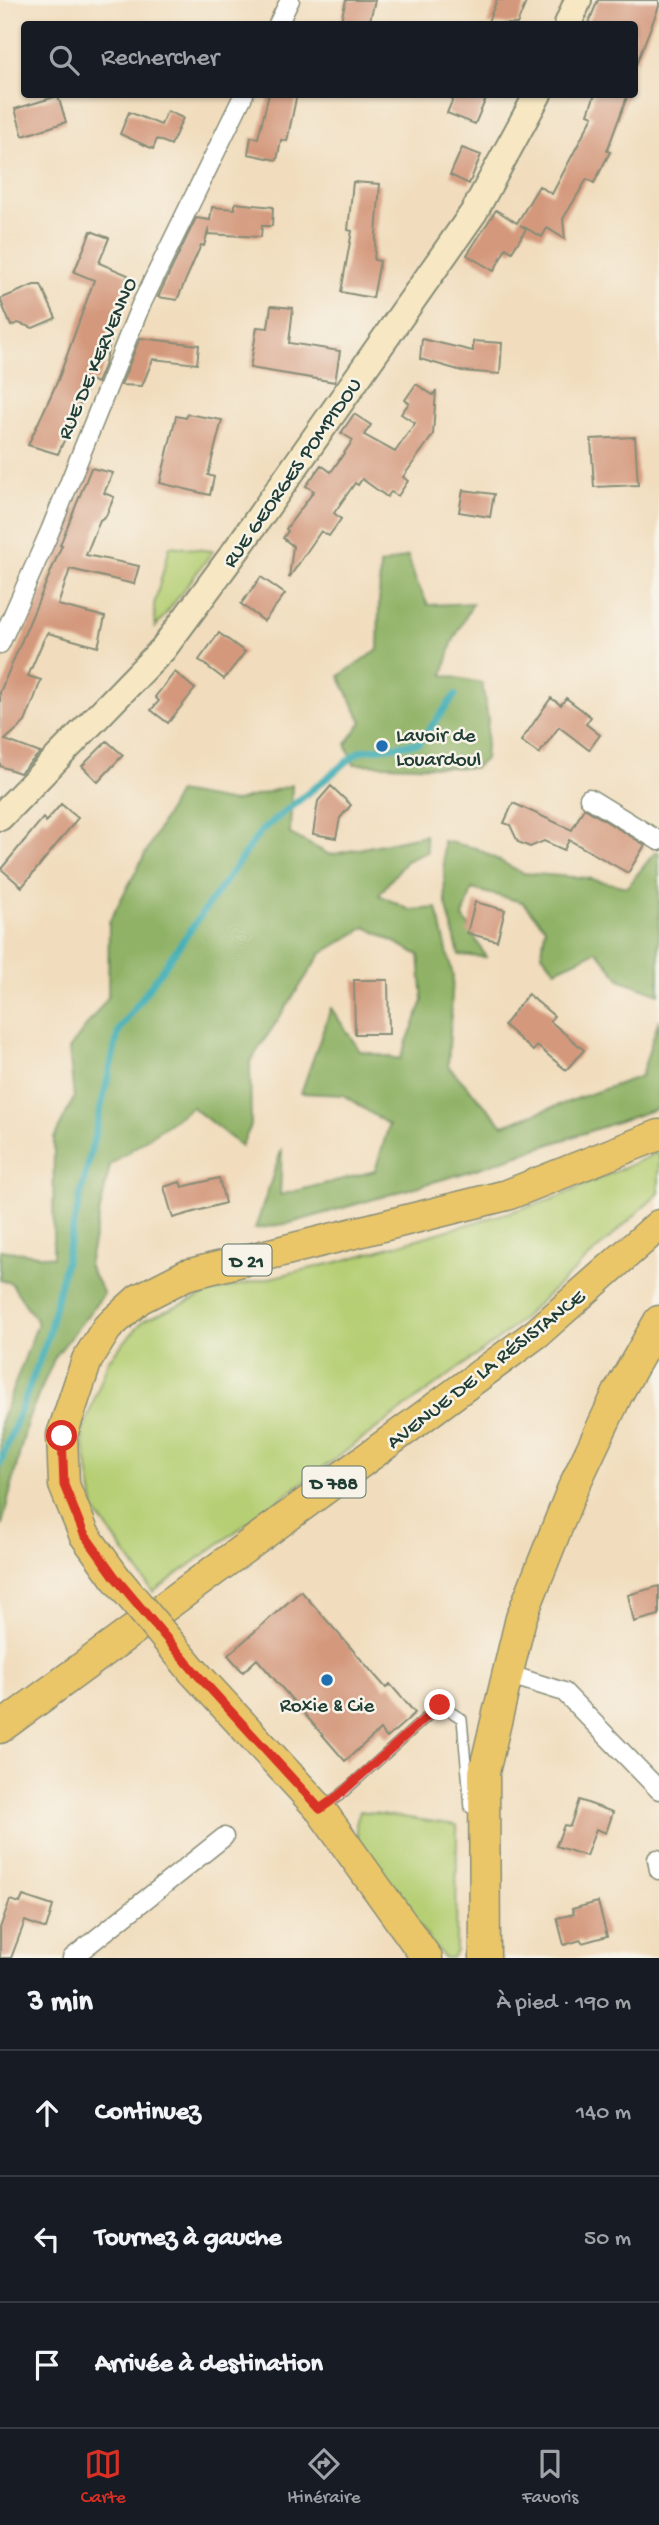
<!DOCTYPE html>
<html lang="fr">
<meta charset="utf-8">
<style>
body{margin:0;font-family:"Gochi Hand",sans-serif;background:#20242c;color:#f1f3f6}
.stop{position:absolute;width:21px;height:21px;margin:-16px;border:5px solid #d93025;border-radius:50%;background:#fff}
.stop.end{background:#d93025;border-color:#fff;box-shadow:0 2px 7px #0008}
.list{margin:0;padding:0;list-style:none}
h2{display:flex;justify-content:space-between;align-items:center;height:91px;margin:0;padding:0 28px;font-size:30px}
h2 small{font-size:23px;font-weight:400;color:#9ea1a6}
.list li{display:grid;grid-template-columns:46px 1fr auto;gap:21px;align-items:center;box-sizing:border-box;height:126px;padding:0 28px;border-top:2px solid #363941}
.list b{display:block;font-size:26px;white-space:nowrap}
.list em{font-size:23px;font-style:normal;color:#9ea1a6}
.icon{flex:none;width:38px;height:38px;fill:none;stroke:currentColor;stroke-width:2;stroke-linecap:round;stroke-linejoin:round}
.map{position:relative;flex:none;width:659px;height:1958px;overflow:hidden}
.search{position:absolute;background:#171b24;box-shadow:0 2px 5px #0004;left:21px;right:21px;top:21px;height:77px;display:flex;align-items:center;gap:18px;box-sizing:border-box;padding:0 24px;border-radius:7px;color:#9ea1a6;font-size:26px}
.sheet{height:469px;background:#171b24}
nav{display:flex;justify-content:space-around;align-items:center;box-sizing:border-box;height:98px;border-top:2px solid #363941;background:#171b24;font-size:19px;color:#9ea1a6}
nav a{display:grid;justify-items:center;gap:4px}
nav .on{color:#d93025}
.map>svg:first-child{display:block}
.green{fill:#b6cf74;stroke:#6a8654;stroke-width:2}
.forest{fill:#90b266;stroke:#58784d;stroke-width:2}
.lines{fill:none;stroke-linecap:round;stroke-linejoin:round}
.stream{stroke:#39abb2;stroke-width:7}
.building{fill:#d4997d}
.lane-casing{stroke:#888d78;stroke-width:12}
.street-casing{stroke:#888d78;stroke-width:21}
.secondary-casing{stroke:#888d78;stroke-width:30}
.primary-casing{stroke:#888d78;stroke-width:33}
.lane{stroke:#fff;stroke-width:9}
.street{stroke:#fff;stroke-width:18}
.secondary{stroke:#f7e8c3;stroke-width:26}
.primary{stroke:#ebc669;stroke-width:30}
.primary-bridge-casing{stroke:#888d78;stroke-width:33;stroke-linecap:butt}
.primary-bridge{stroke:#ebc669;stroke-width:30}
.route{stroke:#d93025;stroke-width:9}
.poi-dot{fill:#1f6fb2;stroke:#f7f3e8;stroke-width:2.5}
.labels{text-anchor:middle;stroke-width:5;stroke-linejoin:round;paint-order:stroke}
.shield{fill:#f7f3e8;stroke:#60746a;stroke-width:2}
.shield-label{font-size:19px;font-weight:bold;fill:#1f3d34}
.street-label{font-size:21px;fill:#1f3d34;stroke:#f7f3e8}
.poi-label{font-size:21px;fill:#1f3d34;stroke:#f7f3e8;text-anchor:start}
</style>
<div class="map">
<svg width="659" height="1958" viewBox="0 0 659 1958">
<rect width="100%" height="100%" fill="#f7f3e8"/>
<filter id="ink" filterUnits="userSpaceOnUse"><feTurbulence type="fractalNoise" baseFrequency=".0143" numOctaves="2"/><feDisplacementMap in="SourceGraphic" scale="14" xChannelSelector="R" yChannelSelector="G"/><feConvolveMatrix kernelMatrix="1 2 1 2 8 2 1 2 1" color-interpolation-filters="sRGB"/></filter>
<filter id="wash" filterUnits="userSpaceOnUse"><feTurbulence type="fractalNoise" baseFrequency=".00686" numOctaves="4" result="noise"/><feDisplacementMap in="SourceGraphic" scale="28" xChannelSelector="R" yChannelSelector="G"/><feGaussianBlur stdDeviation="1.57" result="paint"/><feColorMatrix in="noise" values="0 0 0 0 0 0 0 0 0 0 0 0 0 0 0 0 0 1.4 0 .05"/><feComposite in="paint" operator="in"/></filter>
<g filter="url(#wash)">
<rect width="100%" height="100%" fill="#f1ddbd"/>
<!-- green -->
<path class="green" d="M170 546 213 551 155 628 154 605Z
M659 1152V1193L504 1335 153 1592 95 1511 82 1433 109 1359 144 1320 214 1291 342 1261 551 1200Z
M360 1811 457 1825 456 1951 452 1958H444L433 1945 358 1840 356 1824Z"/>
<!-- forest -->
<path class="forest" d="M408 556 415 579 428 605 473 603 452 643 443 675 482 683 488 719 485 759 475 768 354 764 346 744 362 722 339 676 378 650 380 565Z
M292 785 290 834 330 855 425 835 427 852 406 861 379 895 410 910 437 908 453 976 448 1066 503 1125 641 1076 659 1019V1108L461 1174 291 1223 255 1229 282 1148 280 1195 375 1171 389 1125 343 1095 301 1093 331 1008 360 1051 400 1059 423 1001 419 955 366 927 321 954 250 1062 251 1126 241 1146 192 1107 110 1165 88 1265 104 1294 55 1357 28 1419 2 1525 0 1526V1423L38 1323 11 1283 0 1280V1250L53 1257 54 1138 74 1098 69 1049 108 997 109 922 178 792 233 802Z
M443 841 476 848 522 873 586 878 627 887 656 851 659 853V994L621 980 597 951 555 970 542 954 545 927 522 902 472 889 463 917 486 957 459 955 445 899Z"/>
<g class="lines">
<!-- stream -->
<path class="stream" d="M0 1464 47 1340 119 1030 261 831 360 751 419 743 455 695"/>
</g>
<g id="blocks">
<!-- building -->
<path class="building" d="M346 0H375L369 24H340Z
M497 0H527L517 24H487Z
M598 0H659V6L636 65 634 24H588Z
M269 94H297L287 141 281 140 277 160 248 154 251 137 258 138Z
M455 94H488L475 124 447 113Z
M595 94H628L607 151 610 152 594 183 587 179 563 219 565 239 547 228 542 237 520 225 526 229 512 252 506 248 494 271 467 255 496 210 517 223 539 186 552 194 593 116 588 114Z
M58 96 66 122 23 136 15 109Z
M167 111 183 118 171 145 157 139 153 149 120 134 129 112 161 125Z
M462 148 481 155 469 184 450 175Z
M353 182 380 184 374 260 380 261 373 298 341 292 352 231 348 230Z
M235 203 273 207 272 226H262L261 237 208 234 209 227 204 246 201 245 177 300 158 297 196 218 210 220 212 207 235 209Z
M91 231 109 238 99 263 128 275 107 334 112 335 104 366 97 383 91 380 58 454 28 445 58 380 94 280 74 272Z
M34 285H41L56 318 33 328 18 323 11 326 0 299Z
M271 306 293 308 289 343 340 351 335 382 250 368 257 327 268 328Z
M140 338 199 345 197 364 153 359 142 386 121 385Z
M422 339 473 351V341L502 343 500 374 462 371 420 359Z
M416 384 433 395 436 390 433 435 403 477 408 481 398 496 391 492 387 497 362 479 358 485 355 483 334 513 341 519 329 536 321 531 289 578 293 546 283 538 288 531 286 529 314 491 306 486 321 465 331 472 353 440 341 433 354 414 371 425 364 435 395 452 415 423 401 414 409 403 405 400Z
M187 414 222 420 208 475 214 477 210 495 160 483 176 416 186 418Z
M635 437 638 485 594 487 591 439Z
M91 468 113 473 104 493 114 497 106 516 100 520 86 555 139 566 134 584 70 569 58 605 105 617 98 647 48 633 44 639 28 676 41 680 33 702 25 722 5 740 40 753 20 773 0 766V692L62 545H60Z
M463 490 494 494 490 517 459 512Z
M261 577 285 594 264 621 241 604Z
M219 633 245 652 224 679 199 660Z
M175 672 195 689 168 723 151 710 159 701 155 697Z
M551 698 561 705 566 698 591 717 586 724 600 735 589 750 559 727 539 754 521 741Z
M107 741 123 755 98 782 82 766Z
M331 786 351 805 340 818 336 838 313 834 318 801Z
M513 803 572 830 584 808 645 845 628 873 569 840 564 850 544 841 530 847 518 842 510 825 504 823Z
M61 804 78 818 22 887 1 869 43 818 46 822Z
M475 902 505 910 497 941 467 933Z
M354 980H388L389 1034H355Z
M528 994 554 1016 550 1021 584 1050 566 1070 537 1046 533 1051 504 1025Z
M219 1178 225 1203 173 1218 164 1187 180 1182 182 1187Z
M659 1586V1615L634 1622 628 1595Z
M301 1591 386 1688 390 1684 415 1713 387 1738 380 1730 345 1761 257 1659 243 1672 228 1655Z
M579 1800 613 1812 606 1833 596 1829 586 1856 556 1846 564 1825 570 1826Z
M23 1896 53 1906 46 1929 25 1921 11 1958H0V1928L10 1900 20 1903Z
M598 1902 607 1936 582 1943 581 1940 564 1945 557 1918 574 1914 572 1909Z"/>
</g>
</g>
<g filter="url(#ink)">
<use href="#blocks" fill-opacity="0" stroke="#888d78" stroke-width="2"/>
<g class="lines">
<defs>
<path id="lane" d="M324 1806 339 1796 440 1705 462 1719 470 1808"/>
<path id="street" d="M278 24 290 0
M0 644 50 531 140 307 244 94
M589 798 659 841
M507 1674 564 1692 659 1790
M657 1859 659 1870
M72 1958 224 1837"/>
<path id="secondary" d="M568 24 578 0
M0 817 163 649 237 549 474 212 538 94"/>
<path id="primary" d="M115 1577 84 1534 64 1485 62 1435 87 1360 107 1328 139 1299 186 1275 507 1195 659 1135
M193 1671 320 1809 427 1958
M0 1728 537 1333 659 1225
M485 1958 484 1772 521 1618 572 1490 618 1393 659 1321"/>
</defs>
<!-- lane casing -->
<use href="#lane" class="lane-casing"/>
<!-- street casing -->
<use href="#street" class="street-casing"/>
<!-- secondary casing -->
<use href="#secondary" class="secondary-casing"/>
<!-- primary casing -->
<use href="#primary" class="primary-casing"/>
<!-- lane -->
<use href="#lane" class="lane"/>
<!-- street -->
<use href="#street" class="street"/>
<!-- secondary -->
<use href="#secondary" class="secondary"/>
<!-- primary -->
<use href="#primary" class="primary"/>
<defs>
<path id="primary-bridge" d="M115 1577 193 1671"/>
</defs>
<!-- primary-bridge casing -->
<use href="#primary-bridge" class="primary-bridge-casing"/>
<!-- primary-bridge -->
<use href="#primary-bridge" class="primary-bridge"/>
</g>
</g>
<g class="lines" filter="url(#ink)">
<!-- route -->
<path class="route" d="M62 1436 64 1485 84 1534 115 1577 194 1671 320 1809 338 1796 440 1705"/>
</g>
<!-- markers -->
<g class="poi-dot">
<circle cx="382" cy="746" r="7"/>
<circle cx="327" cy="1680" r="7"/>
</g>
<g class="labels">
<!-- shield labels -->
<g class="shield">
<rect x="222.5" y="1244.5" width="49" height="31" rx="5"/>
<rect x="302.5" y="1466.5" width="63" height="31" rx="5"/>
</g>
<g class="shield-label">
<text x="247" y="1267">D 21</text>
<text x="334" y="1489">D 788</text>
</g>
<!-- street labels -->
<g class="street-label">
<text transform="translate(96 358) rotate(-67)" y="7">RUE DE KERVENNO</text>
<text transform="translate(291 472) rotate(-55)" y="7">RUE GEORGES POMPIDOU</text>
<text transform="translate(485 1368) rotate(-38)" y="7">AVENUE DE LA RÉSISTANCE</text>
</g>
<!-- poi labels -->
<g class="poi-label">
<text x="396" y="741">Lavoir de<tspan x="396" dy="24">Louardoul</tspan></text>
<text x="327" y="1711" text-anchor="middle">Roxie &amp; Cie</text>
</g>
</g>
</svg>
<div class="stop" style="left:62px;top:1436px"></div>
<div class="stop end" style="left:440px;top:1705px"></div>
<div class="search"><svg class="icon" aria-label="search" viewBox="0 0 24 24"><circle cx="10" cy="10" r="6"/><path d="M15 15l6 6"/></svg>Rechercher</div>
</div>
<section class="sheet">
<h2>3 min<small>À pied · 190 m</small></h2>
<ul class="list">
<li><svg class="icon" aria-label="ahead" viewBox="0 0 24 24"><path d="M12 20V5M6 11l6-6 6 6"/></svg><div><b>Continuez</b></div><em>140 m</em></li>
<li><svg class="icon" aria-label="left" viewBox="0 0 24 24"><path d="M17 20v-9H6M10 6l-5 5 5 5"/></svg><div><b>Tournez à gauche</b></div><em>50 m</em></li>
<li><svg class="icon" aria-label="arrive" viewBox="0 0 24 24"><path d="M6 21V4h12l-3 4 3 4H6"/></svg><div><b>Arrivée à destination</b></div></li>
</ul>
</section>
<nav>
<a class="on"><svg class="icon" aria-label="map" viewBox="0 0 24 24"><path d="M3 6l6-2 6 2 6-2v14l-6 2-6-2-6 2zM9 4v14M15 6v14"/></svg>Carte</a>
<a><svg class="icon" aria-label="directions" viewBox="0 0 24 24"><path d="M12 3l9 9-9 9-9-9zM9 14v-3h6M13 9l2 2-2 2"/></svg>Itinéraire</a>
<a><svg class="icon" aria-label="saved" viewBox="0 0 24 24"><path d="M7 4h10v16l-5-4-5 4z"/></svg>Favoris</a>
</nav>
